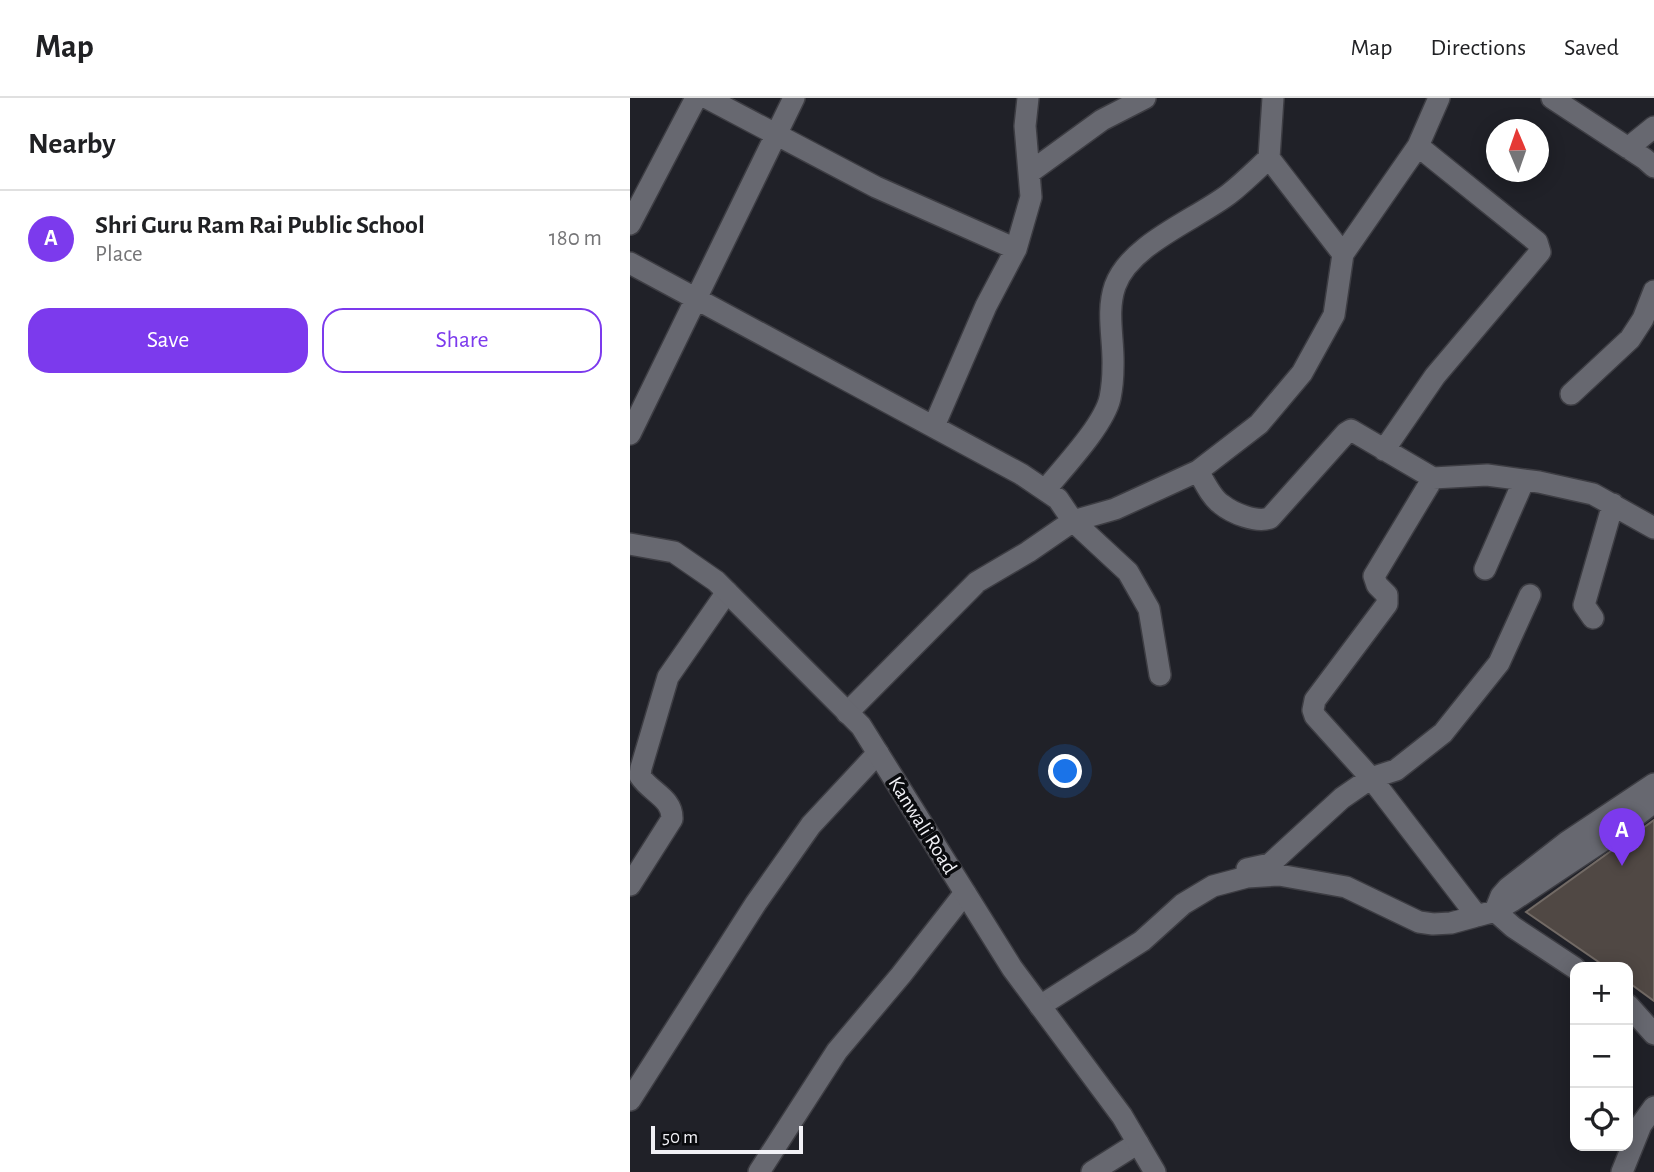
<!DOCTYPE html>
<meta charset="utf-8">
<style>
body{margin:0;font-family:"Alegreya Sans",sans-serif;background:#f2f2f2;color:#202124}
.controls{position:absolute;right:21px;bottom:21px;display:grid;overflow:hidden;border-radius:14px;box-shadow:0 4px 18px #0003}
.controls button{width:63px;height:63px;display:grid;place-items:center;padding:0;border:0;border-bottom:2px solid #e0e0e0;background:#fff;color:#202124;font:35px sans-serif}
.compass{position:absolute;left:856px;top:21px;width:63px;height:63px;border-radius:50%;background:#fff;box-shadow:0 4px 18px #0003;rotate:358deg}
.scale{position:absolute;left:21px;bottom:18px;width:152px;box-sizing:border-box;padding-left:7px;border:4px solid #f1f1f6;border-top:0;font-size:19px;line-height:24px;white-space:nowrap;color:#f1f1f6;-webkit-text-stroke:5px #0a0b0e;paint-order:stroke}
.you{position:absolute;left:436px;top:674px;width:24px;height:24px;margin:-18px;border:5px solid #fff;border-radius:50%;background:#1a73e8;box-shadow:0 0 0 10px #1a73e833}
.badge{display:grid;place-items:center;width:46px;height:46px;border-radius:50%;background:#7c3aed;color:#fff;font-size:23px;font-weight:700}
.pin{position:absolute;translate:-50% -58px;filter:drop-shadow(0 2px 4px #0008)}
.pin::after{content:'';position:absolute;top:37px;width:24px;height:21px;background:inherit;clip-path:polygon(0 0,100% 0,50% 100%)}
.list{margin:0;padding:0;list-style:none}
h2{display:flex;justify-content:space-between;align-items:center;height:91px;margin:0;padding:0 28px;font-size:30px}
h2 small{font-size:23px;font-weight:400;color:#757577}
.list li{display:grid;grid-template-columns:46px 1fr auto;gap:21px;align-items:center;box-sizing:border-box;height:98px;padding:0 28px;border-top:2px solid #e0e0e0}
.list b{display:block;font-size:26px;white-space:nowrap}
.list p{margin:0;font-size:23px;white-space:nowrap;color:#757577}
.list em{font-size:23px;font-style:normal;color:#757577}
.actions{display:flex;gap:14px;padding:21px 28px}
.actions a{flex:1;padding:16px 0;border:2px solid #7c3aed;border-radius:21px;text-align:center;font-size:24px;color:#7c3aed}
.actions .main{background:#7c3aed;color:#fff}
.icon{flex:none;width:38px;height:38px;fill:none;stroke:currentColor;stroke-width:2;stroke-linecap:round;stroke-linejoin:round}
.map{position:relative;flex:none;width:1024px;height:1074px;overflow:hidden}
header{display:flex;align-items:center;gap:42px;box-sizing:border-box;height:98px;padding:0 35px;background:#fff;border-bottom:2px solid #e0e0e0}
header strong{font-size:33px}
nav{display:flex;gap:38px;margin-inline-start:auto;font-size:24px}
main{display:flex}
aside{flex:1;background:#fff}
.map>svg:first-child{display:block}
.building{fill:#504844;stroke:#726a65;stroke-width:2}
.lines{fill:none;stroke-linecap:round;stroke-linejoin:round}
.street-casing{stroke:#3d3d43;stroke-width:24}
.secondary-casing{stroke:#3d3d43;stroke-width:24}
.street{stroke:#676870;stroke-width:21}
.secondary{stroke:#676870;stroke-width:21}
.labels{text-anchor:middle;stroke-width:7;stroke-linejoin:round;paint-order:stroke}
.street-label{font-size:21px;fill:#f1f1f6;stroke:#0a0b0e}
</style>
<header>
<strong>Map</strong>
<nav><a>Map</a><a>Directions</a><a>Saved</a></nav>
</header>
<main>
<aside>
<h2>Nearby<small></small></h2>
<ul class="list">
<li><span class="badge">A</span><div><b>Shri Guru Ram Rai Public School</b><p>Place</p></div><em>180 m</em></li>
</ul>
<div class="actions"><a class="main">Save</a><a>Share</a></div>
</aside>
<div class="map">
<svg width="1024" height="1074" viewBox="0 0 1024 1074">
<rect width="100%" height="100%" fill="#202128"/>
<!-- building -->
<path class="building" d="M1024 722V903L998 884V869H976L896 814Z"/>
<g class="lines">
<defs>
<path id="street" d="M77 0 246 89 386 151
M922 0 1015 61 1024 69
M998 50 1024 29
M639 60 643 0
M399 75 472 22 515 0
M0 126 66 0
M0 165 391 376 428 401 443 423 398 454 347 484 217 615
M941 296 1000 241 1013 221 1024 193
M304 328 356 208 386 151 401 99 395 28 398 0
M0 336 164 0
M754 352 805 278 910 154 907 144 788 48
M568 373C574 383 581 399 591 406 602 415 626 425 640 420L716 335 721 332 803 380 857 377 909 384 963 396 1024 430
M803 380 744 478 747 487 757 497V506L685 602 683 612 685 618 741 680 847 818
M416 391C434 369 474 327 480 300 482 290 483 278 483 268 484 242 476 214 485 188 500 146 565 122 599 96 613 85 626 72 639 60L713 156
M855 471 894 382
M963 520 954 507 983 406
M530 577 519 511 498 474 443 423 485 411 568 373 629 326 672 275 704 217 713 156 788 48 809 0
M617 771 640 766 712 700 741 680 766 672 813 635 869 565 900 497
M0 787 42 721C43 700 20 694 10 678L11 670 38 579 97 494
M945 870 883 829 865 813 871 798 878 790 937 744 1024 686
M998 907 1024 936
M410 908 512 843 553 806 583 788 617 779 649 777 716 789 789 824 803 826 821 825 865 813 882 803 980 738 1024 704
M0 1002 126 805 181 727 248 655
M129 1074 207 953 271 877 335 795
M462 1074 508 1045
M992 1074 1011 1027 1024 1009"/>
<path id="secondary" d="M0 446 44 454 86 483 231 628 382 870 492 1018 525 1074"/>
</defs>
<!-- street casing -->
<use href="#street" class="street-casing"/>
<!-- secondary casing -->
<use href="#secondary" class="secondary-casing"/>
<!-- street -->
<use href="#street" class="street"/>
<!-- secondary -->
<use href="#secondary" class="secondary"/>
</g>
<g class="labels">
<!-- street labels -->
<g class="street-label">
<text transform="translate(293 727) rotate(58)" y="7">Kanwali Road</text>
</g>
</g>
</svg>
<div class="controls">
<button>+</button>
<button>−</button>
<button><svg class="icon" aria-label="locate" viewBox="0 0 24 24"><circle cx="12" cy="12" r="6"/><path d="M12 2v4M12 18v4M2 12h4M18 12h4"/></svg></button>
</div>
<svg class="compass" viewBox="-18 -18 36 36"><path d="M0-13l5 13h-10z" fill="#e53935"/><path d="M0 13l5-13h-10z" fill="#757577"/></svg>
<div class="scale">50 m</div>
<div class="you"></div>
<div class="pin badge" style="left:992px;top:768px">A</div>
</div>
</main>
